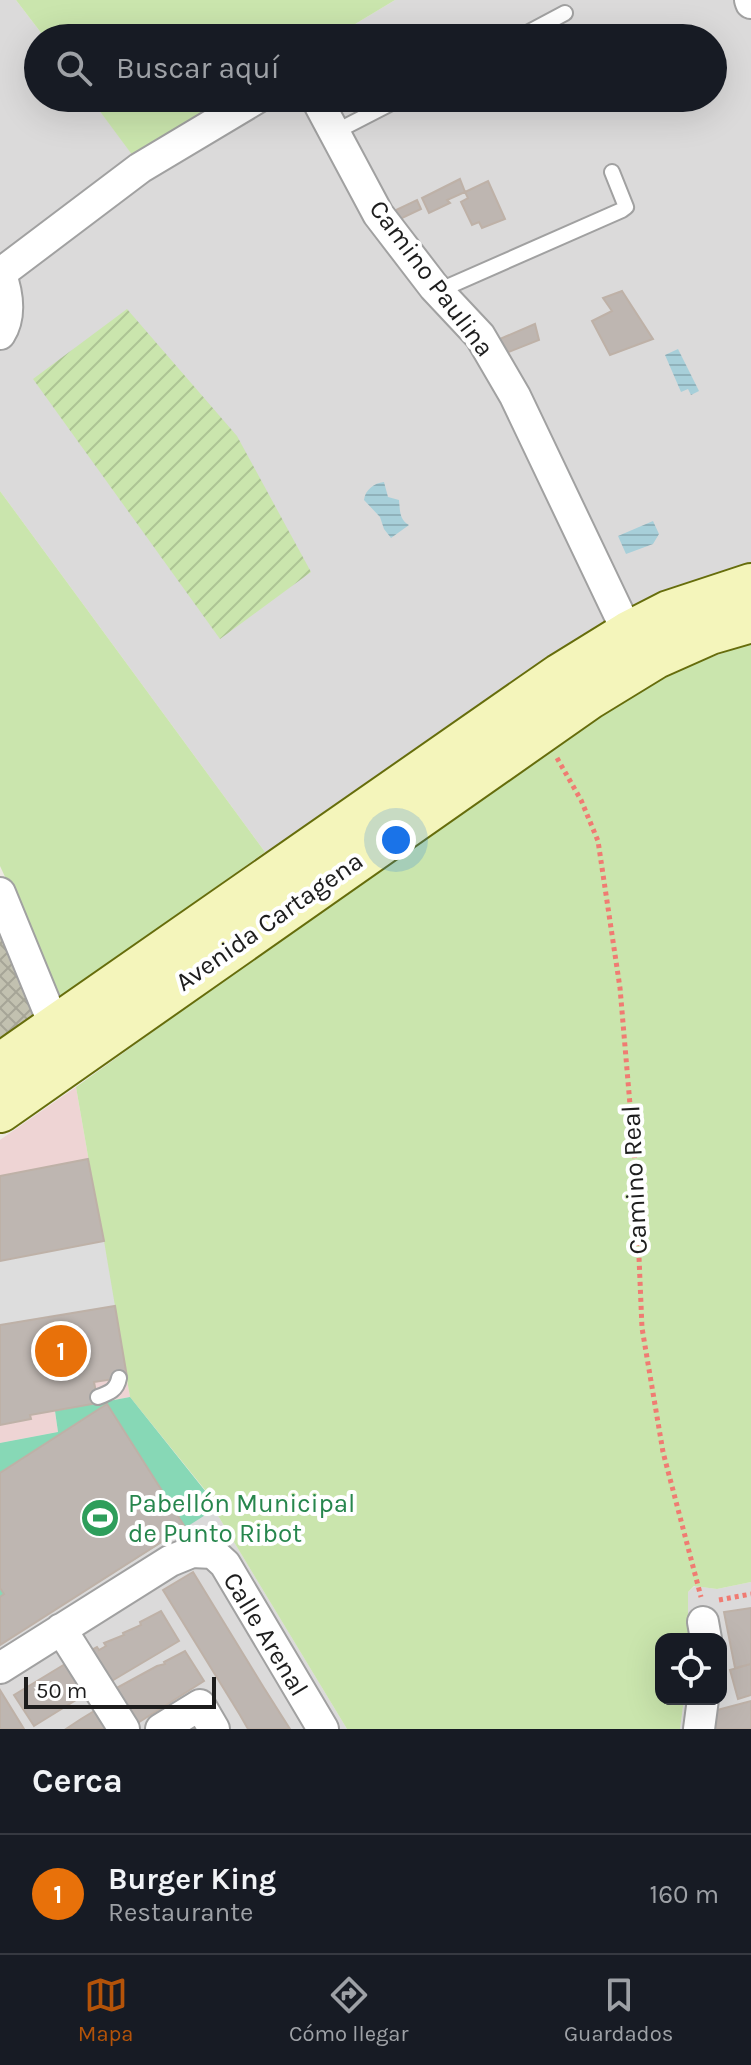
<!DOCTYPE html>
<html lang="es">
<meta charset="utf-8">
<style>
body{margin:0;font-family:Karla,sans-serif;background:#242831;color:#f1f3f6}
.controls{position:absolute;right:24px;bottom:24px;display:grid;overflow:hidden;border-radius:16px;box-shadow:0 8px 32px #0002}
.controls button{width:72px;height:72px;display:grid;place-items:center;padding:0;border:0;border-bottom:2px solid #363941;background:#171b24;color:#f1f3f6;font:40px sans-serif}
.scale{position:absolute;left:24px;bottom:20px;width:192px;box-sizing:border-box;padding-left:8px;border:4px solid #1d1d1d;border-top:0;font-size:22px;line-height:28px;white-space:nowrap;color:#1d1d1d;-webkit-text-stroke:6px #fff;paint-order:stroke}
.you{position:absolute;left:396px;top:840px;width:28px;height:28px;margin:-20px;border:6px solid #fff;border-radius:50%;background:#1a73e8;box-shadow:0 0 0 12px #1a73e833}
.badge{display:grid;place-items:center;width:52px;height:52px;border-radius:50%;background:#b45309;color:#fff;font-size:26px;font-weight:700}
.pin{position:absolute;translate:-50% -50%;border:4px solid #fff;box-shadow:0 2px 8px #0006}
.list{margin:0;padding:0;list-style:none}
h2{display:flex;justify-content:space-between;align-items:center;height:104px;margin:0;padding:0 32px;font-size:34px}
h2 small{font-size:26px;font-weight:400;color:#9ea1a6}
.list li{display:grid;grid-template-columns:52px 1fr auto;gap:24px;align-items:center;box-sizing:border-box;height:120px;padding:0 32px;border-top:2px solid #363941}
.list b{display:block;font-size:30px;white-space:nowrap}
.list p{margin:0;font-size:26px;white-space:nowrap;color:#9ea1a6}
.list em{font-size:26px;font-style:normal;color:#9ea1a6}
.icon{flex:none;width:44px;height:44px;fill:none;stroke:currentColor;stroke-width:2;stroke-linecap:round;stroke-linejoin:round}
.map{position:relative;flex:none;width:751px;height:1729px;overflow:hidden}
.search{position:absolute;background:#171b24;box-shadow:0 8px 32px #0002;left:24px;right:24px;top:24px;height:88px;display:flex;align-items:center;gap:20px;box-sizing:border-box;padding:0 28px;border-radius:44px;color:#9ea1a6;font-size:30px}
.sheet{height:224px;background:#171b24}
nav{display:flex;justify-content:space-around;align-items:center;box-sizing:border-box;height:112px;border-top:2px solid #363941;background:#171b24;font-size:22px;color:#9ea1a6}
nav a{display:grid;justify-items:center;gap:4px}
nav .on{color:#b45309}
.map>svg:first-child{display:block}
.residential{fill:#dbdada}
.commercial{fill:#eed4d4}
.construction{fill:url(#construction-cross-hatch)}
.grass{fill:#cae5ad}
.garden{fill:url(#garden-furrows)}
.pitch{fill:#87d8b6}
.parking{fill:#ddd}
.water{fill:url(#water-rules)}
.building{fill:#beb6b1;stroke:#beb1a7;stroke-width:2}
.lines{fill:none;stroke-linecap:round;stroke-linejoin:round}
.lane-casing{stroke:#a1a1a1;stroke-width:18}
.street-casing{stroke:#a1a1a1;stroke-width:34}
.secondary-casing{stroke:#666d0c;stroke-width:46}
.path{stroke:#f07b72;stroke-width:5;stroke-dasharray:4 4;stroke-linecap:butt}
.lane{stroke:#fff;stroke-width:14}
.street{stroke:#fff;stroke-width:30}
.secondary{stroke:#f4f5bb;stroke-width:42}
.labels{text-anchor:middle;stroke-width:8;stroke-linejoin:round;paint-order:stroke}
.street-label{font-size:26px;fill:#1d1d1d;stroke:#fff}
.leisure-label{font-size:26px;fill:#27864d;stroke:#fff;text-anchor:start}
</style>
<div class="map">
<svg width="751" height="1729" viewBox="0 0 751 1729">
<defs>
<pattern id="construction-cross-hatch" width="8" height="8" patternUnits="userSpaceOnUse" patternTransform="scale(2)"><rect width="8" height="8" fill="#c2c1b0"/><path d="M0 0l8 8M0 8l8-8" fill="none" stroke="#a6a597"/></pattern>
<pattern id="garden-furrows" width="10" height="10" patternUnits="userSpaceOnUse" patternTransform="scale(2)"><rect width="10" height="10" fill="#cae5ad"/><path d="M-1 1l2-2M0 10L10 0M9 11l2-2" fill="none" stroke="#adc494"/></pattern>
<pattern id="water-rules" width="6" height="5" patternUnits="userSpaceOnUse" patternTransform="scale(2)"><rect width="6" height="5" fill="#a7cfd9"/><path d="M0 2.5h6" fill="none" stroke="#8fb1ba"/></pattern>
</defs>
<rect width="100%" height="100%" fill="#eeeae4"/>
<!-- residential -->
<path class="residential" d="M0 0H16L45 38H38V98H90L137 160 235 98H713V38H332L395 0H751V566L277 851 265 852 0 491Z
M130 1397 214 1509 347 1729H0V1443L58 1432Z
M751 1582V1729H680L684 1699H721V1639H688V1592L695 1586 717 1589Z"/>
<!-- commercial -->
<path class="commercial" d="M76 1087 130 1397 55 1411 58 1432 0 1443V1140Z"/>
<!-- construction -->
<path class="construction" d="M0 932 36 1024 0 1048Z"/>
<!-- grass -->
<path class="grass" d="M16 0H395L332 38H45Z
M90 98H235L136 160Z
M0 491 265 852 109 963 63 1002 0 866Z
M751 643V1582L717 1589 694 1586 688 1592V1639H661V1699H684L680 1729H347L214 1509 218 1506 130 1397 76 1087 430 832 624 699 665 674Z"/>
<!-- garden -->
<path class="garden" d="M127 309 237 436 311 572 220 639 33 379Z"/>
<!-- pitch -->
<path class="pitch" d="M130 1397 218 1507 0 1645V1443L58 1432 55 1411Z"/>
<!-- parking -->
<path class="parking" d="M104 1241 115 1306 0 1325V1261Z"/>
<!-- water -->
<path class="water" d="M678 349 699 391 691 395 688 389 681 392 665 355Z
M384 482 388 497 399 500C400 509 399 520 409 525L391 538 384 529 380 517 364 500C365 490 374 483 384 482Z
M653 521 659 534 653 544 626 554 618 536Z"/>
<!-- building -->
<path class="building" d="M460 179 465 192 447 200 450 203 429 213 422 198Z
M488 181 505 219 482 228 479 222 472 225 461 202 468 198 465 192Z
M417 200 421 209 398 220 394 211Z
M622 291 653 339 610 355 592 321 612 311 603 298Z
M535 324 539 340 506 353 495 341Z
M88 1159 104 1241 0 1261V1176Z
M115 1306 127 1377 94 1382 98 1403 30 1415 31 1419 0 1425V1325Z
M107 1404 185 1527 0 1645V1597L4 1594 0 1588V1473Z
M193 1572 264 1688 290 1729H248L240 1715 163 1590Z
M751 1608V1664L735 1668 724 1612Z
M161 1611 179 1641 105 1685 86 1653 97 1647 99 1650 106 1646 104 1643 124 1635 123 1633 141 1625 140 1622Z
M185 1651 204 1681 133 1726 109 1692 157 1666 165 1664 164 1662Z
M70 1661 89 1692 34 1726 14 1695Z
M751 1664V1695L738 1699 730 1670Z
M0 1690 24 1729H0Z
M751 1701V1729H716L717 1710Z
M99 1708 112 1729H66L81 1719Z"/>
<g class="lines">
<defs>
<path id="lane" d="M518 38 565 13
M335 132 401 98
M438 291 622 210 626 207 612 172
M98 1397C109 1393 117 1390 119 1378"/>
<path id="street" d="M750 0 751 3
M316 98 378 214 434 287 480 336 515 396 628 633
M0 272C7 291 12 315 0 334
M1 273 140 168 257 98
M0 893 55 1027
M703 1622 706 1639
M61 1629 124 1729
M0 1668 170 1561 192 1552 213 1553 225 1564 323 1729
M161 1729 200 1705 214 1729
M699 1729 703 1699"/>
<path id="secondary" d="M0 1065 560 675 628 633 669 612 751 585
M0 1111 589 698 656 657 710 633 751 621"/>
</defs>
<!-- lane casing -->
<use href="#lane" class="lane-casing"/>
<!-- street casing -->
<use href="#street" class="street-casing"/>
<!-- secondary casing -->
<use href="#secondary" class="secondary-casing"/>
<!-- path -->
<path class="path" d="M557 758 581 800 598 841 620 988 635 1163 642 1328 663 1452 701 1597
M719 1600 751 1594"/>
<!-- lane -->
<use href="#lane" class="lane"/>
<!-- street -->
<use href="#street" class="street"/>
<!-- secondary -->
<use href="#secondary" class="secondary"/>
</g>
<!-- icons -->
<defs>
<symbol id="stadium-disc" viewBox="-11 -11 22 22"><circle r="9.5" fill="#2e9e5b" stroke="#fff"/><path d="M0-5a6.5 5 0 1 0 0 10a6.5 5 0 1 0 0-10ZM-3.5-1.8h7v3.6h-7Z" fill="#fff"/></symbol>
</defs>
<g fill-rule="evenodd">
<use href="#stadium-disc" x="78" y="1496" width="44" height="44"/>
</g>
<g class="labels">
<!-- street labels -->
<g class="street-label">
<text transform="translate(432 278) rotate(53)" y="9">Camino Paulina</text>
<text transform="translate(269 921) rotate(-35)" y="9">Avenida Cartagena</text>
<text transform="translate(634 1180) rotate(-93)" y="9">Camino Real</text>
<text transform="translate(266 1634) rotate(59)" y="9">Calle Arenal</text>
</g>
<!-- leisure labels -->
<g class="leisure-label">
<text x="128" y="1512">Pabellón Municipal<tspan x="128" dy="30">de Punto Ribot</tspan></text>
</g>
</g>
</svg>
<div class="controls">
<button><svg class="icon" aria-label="locate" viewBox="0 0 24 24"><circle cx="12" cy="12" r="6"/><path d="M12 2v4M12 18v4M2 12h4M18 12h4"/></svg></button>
</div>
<div class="scale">50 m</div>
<div class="you"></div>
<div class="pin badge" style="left:61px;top:1351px;background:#e8710a">1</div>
<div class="search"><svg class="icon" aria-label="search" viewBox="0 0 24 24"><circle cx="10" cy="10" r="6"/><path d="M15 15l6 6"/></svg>Buscar aquí</div>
</div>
<section class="sheet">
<h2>Cerca<small></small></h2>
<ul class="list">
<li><span class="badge" style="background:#e8710a">1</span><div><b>Burger King</b><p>Restaurante</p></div><em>160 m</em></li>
</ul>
</section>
<nav>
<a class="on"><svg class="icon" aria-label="map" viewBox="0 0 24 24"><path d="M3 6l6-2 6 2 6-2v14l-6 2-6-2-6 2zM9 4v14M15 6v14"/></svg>Mapa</a>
<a><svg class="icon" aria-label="directions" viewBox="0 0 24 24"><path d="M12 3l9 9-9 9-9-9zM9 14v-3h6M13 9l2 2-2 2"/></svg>Cómo llegar</a>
<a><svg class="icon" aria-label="saved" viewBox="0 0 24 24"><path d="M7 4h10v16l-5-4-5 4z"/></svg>Guardados</a>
</nav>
